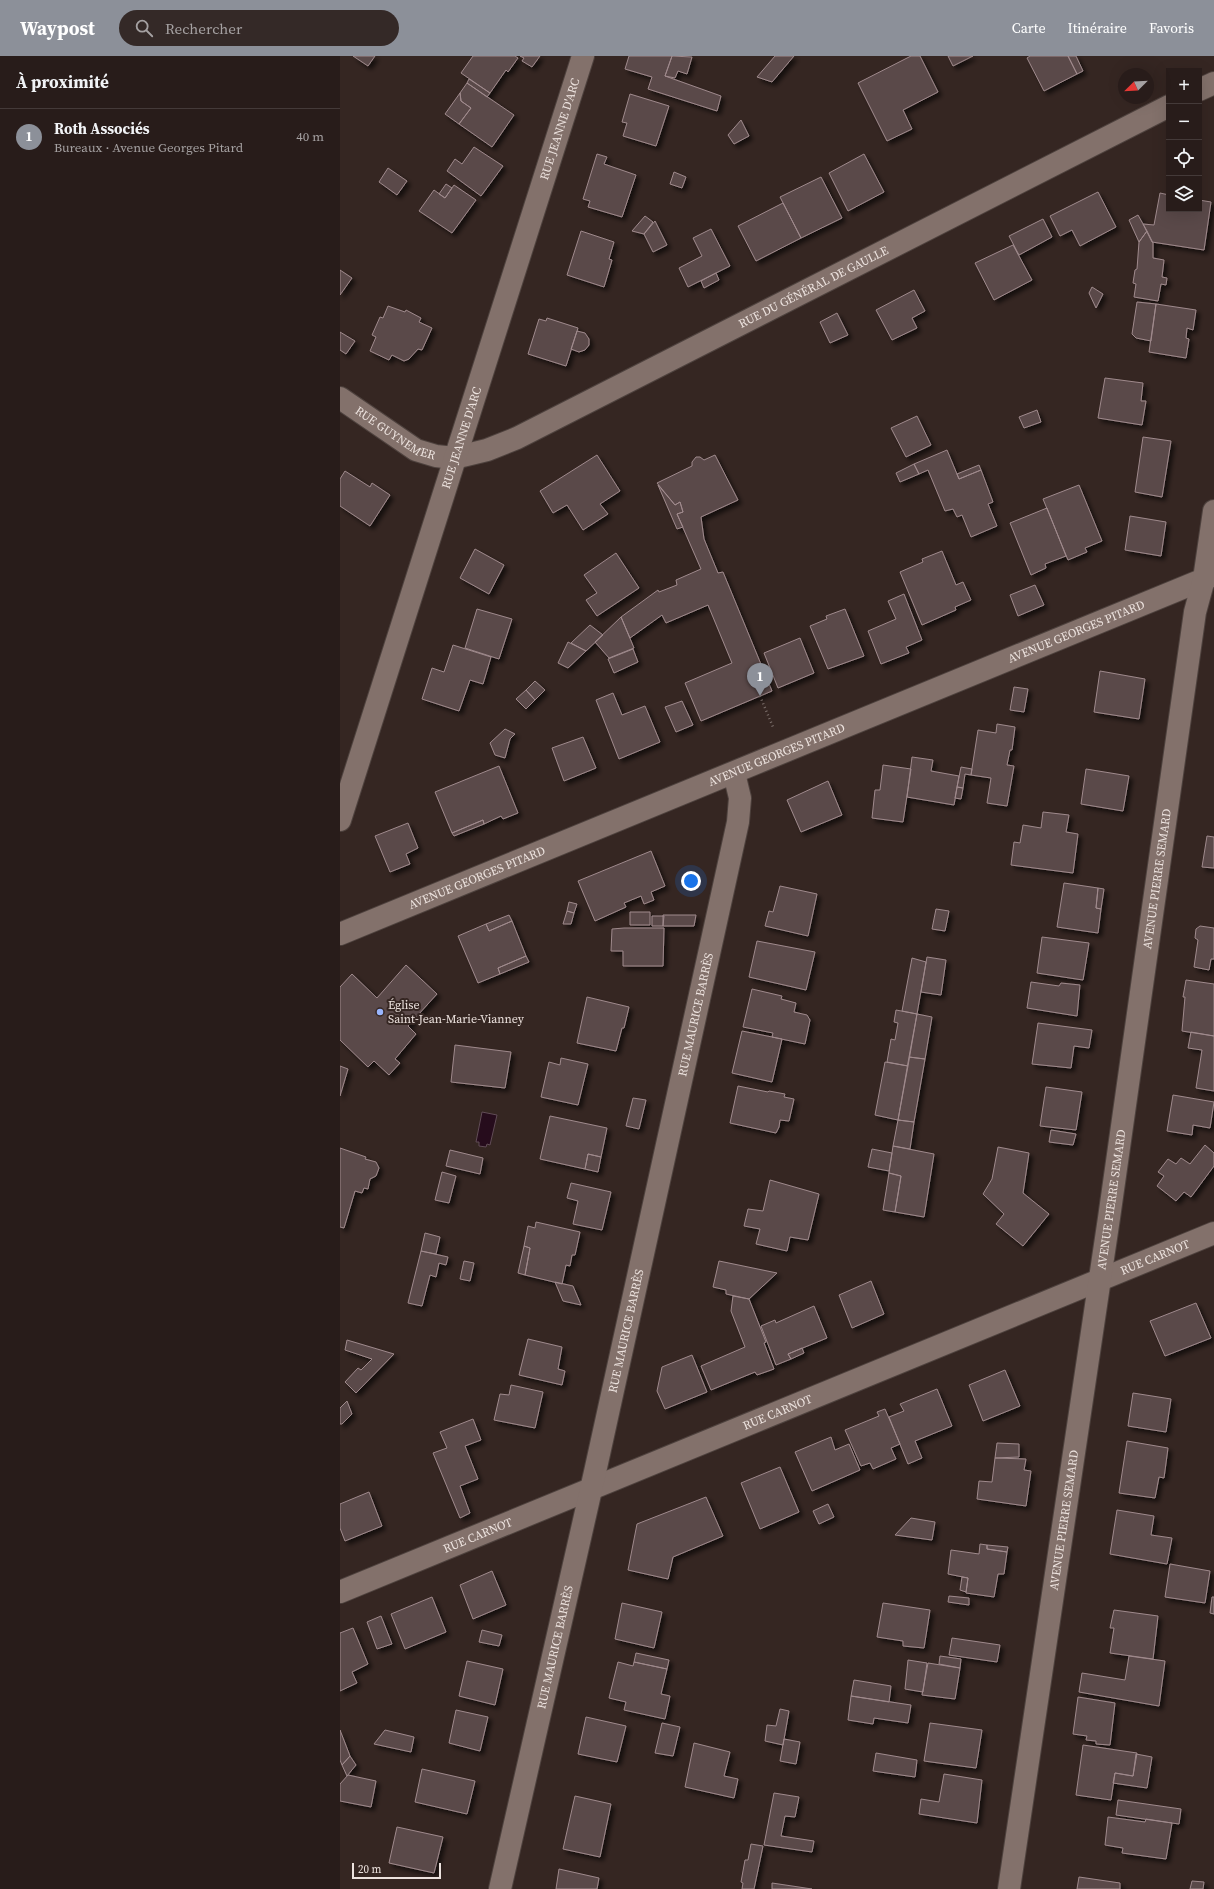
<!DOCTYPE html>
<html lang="fr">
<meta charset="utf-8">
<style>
body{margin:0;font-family:"Source Serif 4",serif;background:#342927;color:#f1f3f6}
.controls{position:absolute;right:12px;top:12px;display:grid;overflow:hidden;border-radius:0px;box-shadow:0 4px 16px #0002}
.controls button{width:36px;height:36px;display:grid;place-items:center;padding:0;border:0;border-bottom:1px solid #443a39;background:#281c1a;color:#f1f3f6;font:20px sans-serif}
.compass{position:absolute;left:778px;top:12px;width:36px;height:36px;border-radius:50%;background:#281c1a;box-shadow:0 4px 16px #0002;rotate:246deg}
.scale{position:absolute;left:12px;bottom:10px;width:89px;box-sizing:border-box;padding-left:4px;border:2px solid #ece2de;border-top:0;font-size:11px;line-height:14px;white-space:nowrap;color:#ece2de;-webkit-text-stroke:3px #352622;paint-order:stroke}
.you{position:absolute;left:351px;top:825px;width:14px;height:14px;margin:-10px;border:3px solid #fff;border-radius:50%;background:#1a73e8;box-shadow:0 0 0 6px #1a73e833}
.badge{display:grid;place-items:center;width:26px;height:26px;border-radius:50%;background:#8c9099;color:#fff;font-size:13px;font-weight:700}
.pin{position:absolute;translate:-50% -33px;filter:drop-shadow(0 1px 2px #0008)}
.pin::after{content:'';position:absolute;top:21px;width:14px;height:12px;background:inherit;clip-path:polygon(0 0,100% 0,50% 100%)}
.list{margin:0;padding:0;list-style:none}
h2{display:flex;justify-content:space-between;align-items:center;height:52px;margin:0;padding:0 16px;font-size:17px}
h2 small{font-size:13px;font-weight:400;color:#a5a1a2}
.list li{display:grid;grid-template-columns:26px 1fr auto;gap:12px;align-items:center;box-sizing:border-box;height:56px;padding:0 16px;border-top:1px solid #443a39}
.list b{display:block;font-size:15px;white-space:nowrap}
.list p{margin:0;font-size:13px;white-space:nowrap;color:#a5a1a2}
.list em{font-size:13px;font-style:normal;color:#a5a1a2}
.icon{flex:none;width:22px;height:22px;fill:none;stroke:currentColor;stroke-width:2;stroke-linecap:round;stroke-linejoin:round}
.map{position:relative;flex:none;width:874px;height:1833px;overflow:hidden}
header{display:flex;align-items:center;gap:24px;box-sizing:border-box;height:56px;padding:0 20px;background:#8c9099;color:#fff}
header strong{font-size:19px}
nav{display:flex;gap:22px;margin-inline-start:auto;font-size:14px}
.search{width:280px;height:36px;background:#342927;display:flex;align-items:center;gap:10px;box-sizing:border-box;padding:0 14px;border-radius:22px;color:#a5a1a2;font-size:15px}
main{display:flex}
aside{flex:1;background:#281c1a}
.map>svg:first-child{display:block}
.water{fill:#260c1c;stroke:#614c56}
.building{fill:#5a484a;stroke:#9f8a8c;filter:url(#shadow)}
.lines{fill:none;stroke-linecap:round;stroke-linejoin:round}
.minor-casing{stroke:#4e423e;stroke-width:24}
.path{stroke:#7b6e6a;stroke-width:2.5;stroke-dasharray:1 3;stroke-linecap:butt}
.minor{stroke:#83716b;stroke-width:22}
.poi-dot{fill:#99b5fd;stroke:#352622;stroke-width:1.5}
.labels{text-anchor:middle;stroke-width:4;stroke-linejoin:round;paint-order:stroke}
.street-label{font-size:12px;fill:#ece2de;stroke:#352622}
.poi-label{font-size:12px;fill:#ece2de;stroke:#352622;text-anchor:start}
</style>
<header>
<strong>Waypost</strong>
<div class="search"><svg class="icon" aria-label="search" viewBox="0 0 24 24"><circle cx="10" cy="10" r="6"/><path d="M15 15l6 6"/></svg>Rechercher</div>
<nav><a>Carte</a><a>Itinéraire</a><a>Favoris</a></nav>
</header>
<main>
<aside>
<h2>À proximité<small></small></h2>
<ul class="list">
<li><span class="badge">1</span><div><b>Roth Associés</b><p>Bureaux · Avenue Georges Pitard</p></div><em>40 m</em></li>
</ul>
</aside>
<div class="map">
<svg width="874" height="1833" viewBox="0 0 874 1833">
<defs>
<filter id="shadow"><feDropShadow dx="3.5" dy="3.5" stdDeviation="2" flood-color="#0009"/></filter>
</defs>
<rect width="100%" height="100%" fill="#352622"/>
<!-- water -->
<path class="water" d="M142 1056 157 1059 150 1089 147 1088 146 1091 139 1090V1086H136Z"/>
<!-- building -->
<path class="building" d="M13 0H35L28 10Z
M133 0H175L178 2 168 16 166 14 150 37 121 17Z
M180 0H200L192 11 182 5 184 2Z
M289 0H332L325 20 381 40 377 55 308 33 312 21 285 13Z
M332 0 352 1 347 18 338 15 335 22 325 20Z
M435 0H454L432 26 417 21Z
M571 0H580L598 36 563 54 572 73 547 85 518 27Z
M608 0H633L613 10Z
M690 0H728L737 18 704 35 687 2Z
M728 0H736L743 15 737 18Z
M129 23 150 37 147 41 127 27Z
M127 27 174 59 152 91 119 68 131 52 121 45 120 37Z
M120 37 121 45 131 52 119 68 105 58Z
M290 38 329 50 316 90 283 80 287 67 282 66Z
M401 64 409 80 394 88 388 79Z
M134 91 163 110 141 140 107 115 115 103 122 108Z
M257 98 267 101 264 108 296 119 282 161 248 151 250 145 243 143Z
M524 98 544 136 508 155 489 117Z
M48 112 67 125 57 139 39 126Z
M334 116 346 121 342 132 330 128Z
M481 121 502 162 461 182 440 141Z
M106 128 112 132 105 142 99 138Z
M114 129 136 144 112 177 79 155 94 134 105 142Z
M758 136 776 171 740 190 732 174 720 180 710 160Z
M820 137 829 139V153H859V144L871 146 864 194 812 186 803 168 814 169Z
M443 147 461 182 416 205 398 170Z
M798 159 807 175 799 186 789 164Z
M305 160 313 166 304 178 292 175Z
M703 163 712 181 679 199 669 180Z
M315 165 327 189 313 196 304 178Z
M371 173 390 210 348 231 339 212 362 200 353 182Z
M241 175 274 186 269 203 272 204 264 231 227 219Z
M807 175 813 187V202L824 204 822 221 827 222 826 229 821 228 818 245 794 241 796 228 793 227 795 214 797 213 799 186Z
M673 189 692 224 654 244 635 207Z
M0 214 12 222 0 239Z
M376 217 379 224 364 232 361 225Z
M752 231 763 238 756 252 749 237Z
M574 234 585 255 572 262 577 272 552 284 536 254Z
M797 246 816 248 811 285 796 282 792 278Z
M816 248 856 254 853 274 847 272 846 282 849 283 846 302 809 296Z
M48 250 65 256 66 254 81 262 79 266 92 272 82 294 78 293 69 303 64 305 52 299 49 304 30 295 36 281 32 279 40 261 43 262Z
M497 257 508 279 490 287 480 266Z
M207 262 238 272 226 310 188 298 199 263 206 265Z
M237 275 245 277 249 283V289L245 294 239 296 231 293Z
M0 276 15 285 6 298 0 294Z
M765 322 803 327 801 345H806L802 369 758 362Z
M697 354 701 366 684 372 679 361Z
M577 360 591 389 566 401 551 372Z
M803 381 831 385 822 441 795 436Z
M607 394 619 423 641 414 653 446 648 448 657 470 631 481 622 459 617 461 613 453 605 455 588 414 579 418 574 408Z
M257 399 280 435 260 448 268 458 243 474 227 449 213 457 200 435Z
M375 399 398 444 361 461 364 483 378 517 383 516 432 635 361 665 345 627 392 607 368 549 326 567 322 559 290 582 281 561 318 534 319 536 337 529 336 524 361 513 337 458 343 456 340 446 335 449 317 427 352 410V406L356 401H360L364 404Z
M574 408 579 418 560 426 556 417Z
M639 409 641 414 619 423 617 418Z
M5 415 30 431 32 427 50 439 30 470 0 450V423Z
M318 429 335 449 340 446 343 456 337 458 343 471 337 473Z
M739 429 762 485 745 492 747 496 728 504 703 443Z
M707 452 726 500 705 508 706 512 691 519 670 467Z
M790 460 826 466 821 500 785 494Z
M135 493 164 509 149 538 120 522Z
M602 495 616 529 623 526 631 544 615 551 616 554 582 569 560 516 583 506 582 503Z
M276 497 299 532 257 560 246 544 257 537 244 519Z
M695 529 704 549 678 560 670 539Z
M564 538 582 584 566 591 569 597 541 608 528 575 556 563 548 545Z
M137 553 172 563 159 603 125 592Z
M505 553 524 600 488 613 470 570 487 563 486 560Z
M281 561 294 592 269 602 255 586Z
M250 569 263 579 246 595 231 587Z
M460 582 474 617 438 632 424 597Z
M228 586 246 595 228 612 218 607Z
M113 589 151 601 143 628 130 624 119 655 82 643 92 612 104 616Z
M293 593 298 606 274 617 268 603Z
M760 615 805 623 799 663 754 656Z
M195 625 205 634 195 644 186 634Z
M674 631 688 633 684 656 670 654Z
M186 634 195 644 186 653 176 643Z
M273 637 282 659 305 650 320 686 279 703 256 644Z
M342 645 353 669 336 676 325 651Z
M657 668 675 671 672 694H670L667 709 674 710 667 750 647 747 651 722 631 719 638 674 656 677Z
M165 673 175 678 170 683 165 702 155 699 150 687Z
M243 681 256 712 224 725 212 692Z
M572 701 593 704 591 715 619 720 614 749 567 741Z
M543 709 571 713 563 766 532 762 535 734H540Z
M159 710 178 757 163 763 161 760 144 768 143 764 112 777 95 736Z
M621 711 632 713 631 719 625 718 623 732 617 731Z
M746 713 789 720 783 755 741 748Z
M488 725 502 759 461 776 447 744Z
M617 731 623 732 621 743 615 742Z
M703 756 729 759 726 776 738 778 733 817 671 809 674 786 680 787 683 769 701 772Z
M143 764 144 768 114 780 112 777Z
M68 767 78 792 66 798 70 808 50 816 35 780Z
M867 780 874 781V812L862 811Z
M311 795 325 830 311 836 314 844 304 848 301 840 284 847 286 851 255 865 238 825Z
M724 827 758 832 756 852 761 853 758 877 717 871Z
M440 830 477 838 468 880 425 870 429 855 433 856Z
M758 832 764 833 761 853 756 852Z
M229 846 237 848 234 857 227 855Z
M596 853 609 855 605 875 592 873Z
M227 855 234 857 231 868H223Z
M290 856H310V869H290Z
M169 859 172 865 149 875 146 868Z
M323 859H356L354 870H323Z
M312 860H324L323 870H312Z
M172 865 186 900 158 912 160 918 138 927 118 880 146 868 149 875Z
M860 870 874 872V903H871L869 914 854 911 858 884 855 882 856 873Z
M284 872H324L323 910H283V895H271L272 873Z
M702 881 749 887 743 924 697 917Z
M417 885 475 896 466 934 409 921Z
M186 900 189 906 160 918 158 912Z
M587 901 606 904 601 939 581 936Z
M572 902 586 906 577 958 562 955Z
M66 909 97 938 68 970 76 978 55 1003 60 1007 49 1019 34 1005 28 1011 0 984V931L12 918 37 942Z
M846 924 874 928V980L842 975 845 941H843Z
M691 926 719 930 721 927 740 929 737 960 687 952Z
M412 933 442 940 441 943 456 947 454 956 467 959 470 964 465 988 432 981 433 977 403 971Z
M247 941 289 951 284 972H282L276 995 237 987Z
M556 954 577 958 568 1010 547 1006 551 983 555 984 558 967 554 966Z
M577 958 592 961 585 1003 569 1001Z
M698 967 752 974 749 992 734 990 731 1012 692 1008Z
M402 975 442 983 432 1026 392 1017Z
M851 976 874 980V1035L856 1032 862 994 848 992Z
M115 989 171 996 165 1032 111 1026Z
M569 1001 585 1003 574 1066 558 1064Z
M221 1002 248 1008 238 1049 201 1041 209 1006 220 1009Z
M545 1006 568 1010 558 1064 535 1059Z
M0 1010 8 1013 0 1040Z
M398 1030 428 1036 429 1035 445 1038 444 1041 454 1043 449 1065 440 1064 439 1071 436 1077 390 1067Z
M706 1031 742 1036 736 1074 700 1070Z
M833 1039 874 1046 870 1072 853 1069 852 1079 827 1075Z
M293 1042 306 1044 299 1073 286 1070Z
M210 1060 267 1072 261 1101 248 1098 245 1113 200 1103Z
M558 1064 574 1066 570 1093 553 1090Z
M711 1074 736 1078 733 1089 709 1086Z
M865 1089 874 1097V1110L851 1141 844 1136 836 1145 817 1130 824 1120 818 1116 828 1103 836 1108 841 1102 850 1108Z
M553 1090 594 1098 584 1161 555 1156 561 1120 549 1117Z
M658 1091 689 1097 683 1137 709 1158 683 1190 656 1168 664 1158 643 1138 652 1123Z
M0 1092 26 1101 25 1103 36 1106 39 1112 36 1120 30 1123 28 1133 24 1132 22 1137 15 1135 4 1172 0 1171Z
M532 1093 552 1097 549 1115 528 1111Z
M110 1094 143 1102 140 1118 106 1110Z
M248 1098 261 1101 258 1116 245 1113Z
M102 1116 116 1120 109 1147 95 1144Z
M549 1117 561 1120 555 1156 543 1154Z
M430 1124 479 1138 468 1184 450 1181 447 1195 416 1188 420 1173 404 1170 408 1153 423 1155Z
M231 1127 271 1136 262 1174 233 1168 238 1145 227 1142Z
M196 1166 240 1176 235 1199H232L230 1210 226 1209 222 1228 185 1219 190 1192 184 1190 188 1170 195 1172Z
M85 1177 100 1181 96 1198 81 1195Z
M184 1190 190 1192 185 1219 178 1217Z
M81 1195 108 1201 106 1209 99 1207 96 1221 90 1219 82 1250 68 1247Z
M124 1205 134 1207 130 1225 120 1223Z
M379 1205 437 1217 409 1243 386 1238V1234L373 1231Z
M531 1225 544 1258 512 1272 499 1239Z
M215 1226 233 1230 241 1249 223 1245Z
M393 1240 409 1243 426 1286 424 1287 434 1313 417 1319 415 1316 371 1334 361 1310 405 1291 391 1255Z
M856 1247 871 1282 825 1300 810 1265Z
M474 1250 487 1282 448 1298 451 1303 436 1309 421 1270 435 1264 436 1267Z
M188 1283 222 1291 218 1313 225 1315 222 1329 179 1319Z
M7 1284 54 1298 16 1337 5 1326 18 1312 21 1314 32 1303 5 1294Z
M462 1292 464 1297 451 1303 448 1298Z
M352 1299 367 1336 325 1353 317 1335 322 1311Z
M665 1314 680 1350 643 1365 629 1329Z
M171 1329 203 1336 195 1372 154 1364 160 1338 169 1339Z
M597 1333 612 1370 575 1385 582 1402 568 1408 549 1361 564 1355 560 1348Z
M793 1337 831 1343 826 1376 788 1370Z
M7 1345 12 1358 2 1368H0V1352Z
M545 1353 560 1388 551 1392 556 1403 533 1413 530 1407 521 1410 505 1374 539 1360 537 1356Z
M133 1363 141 1384 125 1390 138 1423 120 1430 130 1457 120 1462 93 1397 107 1392 100 1376Z
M491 1381 495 1394 509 1388 520 1414 472 1435 455 1396Z
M787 1385 828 1392 824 1422 819 1421 815 1442 779 1437Z
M657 1387 679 1388V1401L655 1402Z
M655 1402 686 1403 684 1414 691 1415 686 1450 637 1443 639 1425 652 1426Z
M440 1411 459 1456 420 1473 401 1427Z
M29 1436 42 1470 5 1485 0 1472V1448Z
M366 1441 383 1480 333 1501 328 1523 288 1514 297 1468Z
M488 1448 494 1461 479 1468 473 1455Z
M777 1454 814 1460 811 1479 832 1482 827 1508 770 1498Z
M571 1462 595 1466 592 1484 555 1479Z
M640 1488 647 1489V1493L667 1496 664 1518H658L654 1541 626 1537 628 1522 608 1518 611 1494 639 1498Z
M647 1489 668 1491 667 1496 647 1493Z
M830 1508 870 1515 865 1547 825 1541Z
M152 1515 166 1549 133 1563 120 1529Z
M622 1521 628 1522 626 1536 620 1534Z
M609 1540 629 1542V1549L608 1546Z
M92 1541 106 1576 65 1593 51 1558Z
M872 1541H874V1558L870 1557Z
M282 1547 322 1556 314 1592 275 1583Z
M543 1547 590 1554 584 1592 563 1590V1585L537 1581Z
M774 1554 818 1560 813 1603 770 1597 774 1572H770Z
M41 1560 52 1588 37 1593 27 1566Z
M13 1572 28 1608 12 1616 17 1627 0 1635V1577Z
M142 1574 162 1579 159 1590 139 1586Z
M612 1582 660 1589 657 1606 609 1599Z
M296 1597 329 1604 327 1613 294 1606Z
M600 1600 621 1603 620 1612 599 1608Z
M789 1600 825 1605 819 1650 739 1636 742 1617 785 1624Z
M568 1604 587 1607 583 1636 565 1633Z
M127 1605 163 1613 155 1649 119 1640Z
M278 1606 293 1610 294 1606 327 1613 321 1638 330 1640 325 1663 284 1654 286 1646 269 1642Z
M588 1607 620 1612 615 1643 582 1639Z
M514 1624 551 1630 549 1646 511 1640Z
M511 1640 571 1649 568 1667 534 1662 533 1668 508 1664Z
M738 1641 775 1647 770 1689 756 1688V1685L746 1684 747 1680 733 1678Z
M440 1653 449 1655 443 1689 425 1685 427 1669 436 1670Z
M116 1654 148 1661 140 1695 109 1687Z
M246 1661 286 1670 277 1706 238 1698Z
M322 1667 340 1671 333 1700 315 1697Z
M590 1667 642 1674 636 1712 584 1705Z
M0 1674 10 1700 2 1709 0 1704Z
M45 1674 74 1681 71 1696 34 1688Z
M444 1683 460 1686 456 1708 440 1705Z
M354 1687 390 1696 384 1720 398 1723 394 1742 345 1731Z
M743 1689 797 1697 793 1720 775 1717 771 1744 736 1739Z
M536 1697 577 1704 575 1721 533 1715Z
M796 1698 812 1701 807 1732 773 1727 775 1717 793 1720Z
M10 1700 16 1709 7 1720 2 1709Z
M82 1713 135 1725 127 1758 75 1746Z
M604 1718 642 1724 637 1767 579 1758 581 1743 599 1746Z
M8 1719 36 1725 31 1751 0 1745V1728Z
M434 1737 459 1741 455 1761 445 1760 441 1780 474 1785 472 1796 424 1789Z
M235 1740 271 1748 260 1801 223 1793Z
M778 1744 841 1753 839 1768 776 1759Z
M768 1761 805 1766 806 1763 832 1767 826 1803 782 1797 783 1792 765 1789Z
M57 1771 103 1781 94 1817 49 1807Z
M411 1788 423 1790 414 1833H402L403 1827 401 1826 405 1804H408Z
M219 1813 259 1822 257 1833H216Z
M739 1821 780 1827V1833H737Z
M852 1825 864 1826 863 1833H850Z
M432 1827 472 1833H432Z"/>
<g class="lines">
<defs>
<g id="minor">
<path d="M859 34 874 27"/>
<path id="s1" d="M0 342 76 394 96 400 114 402 147 394 177 382 829 50"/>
<path id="s2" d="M0 764 243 0"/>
<path id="s3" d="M0 878 874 519"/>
<path id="s4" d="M0 1536 874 1177"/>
<path id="s5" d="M160 1833 255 1416 398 766 400 742 394 717"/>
<path id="s6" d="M669 1833 769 1162 855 556 864 523 874 455"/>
</g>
</defs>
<!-- minor casing -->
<use href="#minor" class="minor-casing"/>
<!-- path -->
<path class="path" d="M420 640 433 671"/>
<!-- minor -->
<use href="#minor" class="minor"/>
</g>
<!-- markers -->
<circle class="poi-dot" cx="40" cy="956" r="4"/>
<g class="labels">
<!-- street labels -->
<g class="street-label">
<text dy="4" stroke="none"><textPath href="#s2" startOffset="725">RUE JEANNE D'ARC</textPath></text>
<text dy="4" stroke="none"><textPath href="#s1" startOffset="530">RUE DU GÉNÉRAL DE GAULLE</textPath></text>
<text dy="4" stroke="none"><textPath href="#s1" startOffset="66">RUE GUYNEMER</textPath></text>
<text dy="4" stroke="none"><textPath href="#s2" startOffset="401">RUE JEANNE D'ARC</textPath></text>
<text dy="4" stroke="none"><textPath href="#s3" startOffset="796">AVENUE GEORGES PITARD</textPath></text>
<text dy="4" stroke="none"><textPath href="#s3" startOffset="472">AVENUE GEORGES PITARD</textPath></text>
<text dy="4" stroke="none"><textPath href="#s3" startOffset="148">AVENUE GEORGES PITARD</textPath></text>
<text dy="4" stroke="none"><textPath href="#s6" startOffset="1021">AVENUE PIERRE SEMARD</textPath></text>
<text dy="4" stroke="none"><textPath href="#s5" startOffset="896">RUE MAURICE BARRÈS</textPath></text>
<text dy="4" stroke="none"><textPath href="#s6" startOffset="697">AVENUE PIERRE SEMARD</textPath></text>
<text dy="4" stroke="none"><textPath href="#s4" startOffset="881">RUE CARNOT</textPath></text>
<text dy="4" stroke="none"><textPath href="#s5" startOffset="572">RUE MAURICE BARRÈS</textPath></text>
<text dy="4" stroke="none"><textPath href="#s4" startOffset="473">RUE CARNOT</textPath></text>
<text dy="4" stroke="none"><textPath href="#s6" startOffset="373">AVENUE PIERRE SEMARD</textPath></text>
<text dy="4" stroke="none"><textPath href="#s4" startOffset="149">RUE CARNOT</textPath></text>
<text dy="4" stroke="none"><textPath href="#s5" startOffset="248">RUE MAURICE BARRÈS</textPath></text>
</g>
<!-- poi labels -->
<g class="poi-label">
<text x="48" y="953">Église<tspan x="48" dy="14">Saint-Jean-Marie-Vianney</tspan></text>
</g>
</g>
</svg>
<div class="controls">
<button>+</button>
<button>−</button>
<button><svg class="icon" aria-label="locate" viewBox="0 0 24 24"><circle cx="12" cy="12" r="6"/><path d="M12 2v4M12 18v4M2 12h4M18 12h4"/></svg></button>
<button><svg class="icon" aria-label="layers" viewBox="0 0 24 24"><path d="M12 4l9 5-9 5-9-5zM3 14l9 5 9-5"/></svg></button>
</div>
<svg class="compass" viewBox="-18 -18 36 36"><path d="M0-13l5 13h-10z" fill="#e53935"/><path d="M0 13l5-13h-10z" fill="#a5a1a2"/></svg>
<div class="scale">20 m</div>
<div class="you"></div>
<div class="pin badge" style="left:420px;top:640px">1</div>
</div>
</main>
